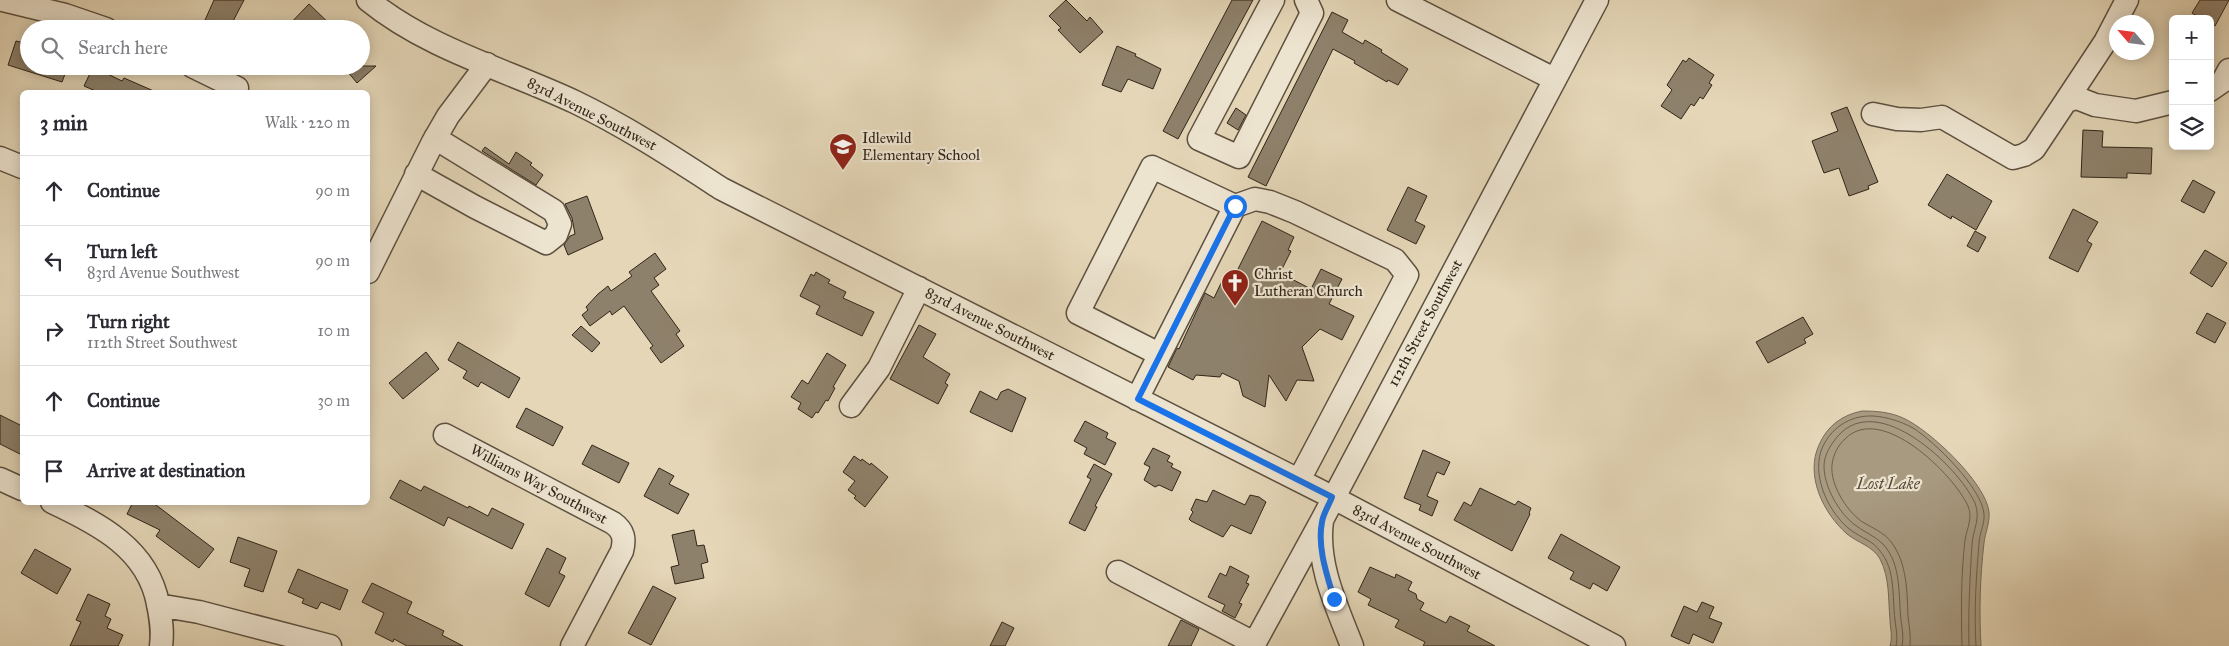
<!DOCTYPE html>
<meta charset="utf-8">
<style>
body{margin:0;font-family:"IM FELL Great Primer",serif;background:#f2f2f3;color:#2b2b33}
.controls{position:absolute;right:15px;top:15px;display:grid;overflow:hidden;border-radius:8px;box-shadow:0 2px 12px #0003}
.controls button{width:45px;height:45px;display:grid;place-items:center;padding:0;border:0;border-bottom:1px solid #e1e1e2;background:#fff;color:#2b2b33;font:25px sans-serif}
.compass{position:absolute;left:2109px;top:15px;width:45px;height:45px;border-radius:50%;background:#fff;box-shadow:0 2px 12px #0003;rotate:298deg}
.stop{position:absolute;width:15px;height:15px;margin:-11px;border:4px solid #1a73e8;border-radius:50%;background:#fff}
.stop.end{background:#1a73e8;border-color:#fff;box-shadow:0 1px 5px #0008}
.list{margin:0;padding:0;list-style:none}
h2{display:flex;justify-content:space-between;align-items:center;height:65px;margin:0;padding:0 20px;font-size:21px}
h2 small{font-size:16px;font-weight:400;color:#7c7c81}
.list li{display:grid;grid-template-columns:32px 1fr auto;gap:15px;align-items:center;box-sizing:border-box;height:70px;padding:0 20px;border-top:1px solid #e1e1e2}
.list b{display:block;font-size:19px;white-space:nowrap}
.list p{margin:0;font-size:16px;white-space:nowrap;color:#7c7c81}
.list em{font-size:16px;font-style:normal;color:#7c7c81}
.icon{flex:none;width:28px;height:28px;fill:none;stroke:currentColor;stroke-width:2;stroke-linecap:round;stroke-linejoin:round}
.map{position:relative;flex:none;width:2229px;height:646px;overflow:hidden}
.search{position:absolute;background:#fff;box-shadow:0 2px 12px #0003;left:20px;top:20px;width:350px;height:55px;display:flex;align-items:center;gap:12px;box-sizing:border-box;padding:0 18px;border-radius:28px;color:#7c7c81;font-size:19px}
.panel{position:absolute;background:#fff;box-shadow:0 2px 12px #0003;left:20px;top:90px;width:350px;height:415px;border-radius:8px}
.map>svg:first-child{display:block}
.water{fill:#a79a81;stroke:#776b57}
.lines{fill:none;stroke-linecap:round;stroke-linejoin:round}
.shore{stroke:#6c604c;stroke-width:1}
.building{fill:#8e816b;stroke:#302518}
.minor-casing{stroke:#5d5140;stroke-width:25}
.minor{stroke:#ede4d0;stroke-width:22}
.route{stroke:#1a73e8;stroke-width:6}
.labels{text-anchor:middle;stroke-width:4.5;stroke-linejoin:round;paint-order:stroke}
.street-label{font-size:15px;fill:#302518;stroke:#ede4d0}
.poi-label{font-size:15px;fill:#302518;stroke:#ede4d0;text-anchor:start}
.water-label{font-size:16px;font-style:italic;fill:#544838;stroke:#ede4d0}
</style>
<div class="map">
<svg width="2229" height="646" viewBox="0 0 2229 646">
<rect width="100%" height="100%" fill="#e4d6b7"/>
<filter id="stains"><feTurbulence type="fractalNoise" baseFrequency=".004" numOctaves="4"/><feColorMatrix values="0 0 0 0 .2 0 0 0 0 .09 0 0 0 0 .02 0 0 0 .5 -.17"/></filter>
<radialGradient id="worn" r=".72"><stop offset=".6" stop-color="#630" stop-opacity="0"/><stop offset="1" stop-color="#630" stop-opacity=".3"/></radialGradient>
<!-- water -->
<path class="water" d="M1862 411C1876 411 1890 412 1903 418 1930 430 1986 483 1989 512 1990 523 1985 533 1984 543 1980 577 1979 612 1981 646H1890C1893 636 1890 629 1890 619 1888 599 1890 578 1880 559 1873 546 1858 543 1847 534 1823 513 1805 475 1819 445 1827 426 1842 415 1862 411Z"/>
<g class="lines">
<!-- shore -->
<path class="shore" d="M1896 646C1898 637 1896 629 1895 620 1892 597 1896 570 1880 551 1873 541 1862 538 1852 531 1830 515 1812 479 1821 451 1829 429 1849 415 1873 416 1887 417 1900 421 1913 428 1934 441 1982 488 1984 514 1985 524 1979 534 1979 544 1976 578 1974 612 1976 646
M1902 646C1904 637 1902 629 1901 620 1898 594 1902 565 1883 544 1875 536 1864 532 1855 525 1839 513 1824 487 1824 466 1824 455 1831 444 1838 436 1878 390 1958 466 1975 503 1981 518 1973 530 1972 544 1970 578 1968 612 1969 646
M1910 646C1911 635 1909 626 1908 616 1907 591 1907 564 1892 543 1884 532 1872 528 1861 521 1846 510 1830 484 1832 465 1833 455 1838 445 1845 439 1881 402 1954 475 1968 506 1973 518 1967 528 1965 540 1961 574 1961 611 1962 646"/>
</g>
<!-- building -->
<path class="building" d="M214 0H244L229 29H201Z
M1066 0 1087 21 1090 17 1103 32 1080 53 1058 30 1061 28 1049 16Z
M1232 0H1253L1178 139 1163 131Z
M2200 0H2229L2215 26 2210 23V19H2202L2192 13Z
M309 4 335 29H285Z
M1332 12 1348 20 1342 32 1363 44 1365 40 1382 50 1381 52 1408 69 1398 85 1388 80 1387 82 1354 63 1355 61 1333 49 1266 186 1248 177Z
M16 41 29 44V66H68L62 82 8 65Z
M1117 46 1136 54 1135 56 1161 69 1153 89 1128 79 1121 92 1102 85Z
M1689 58 1714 75 1709 83 1712 85 1703 99 1700 97 1694 106 1691 104 1681 119 1661 106 1672 90 1667 85 1683 60 1686 62Z
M343 66H376L357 83Z
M93 67 122 81 124 78 156 92H98L84 86Z
M1847 107 1878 182 1868 186 1869 189 1849 196 1839 168 1824 173 1812 141 1838 131 1831 113Z
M1236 108 1246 115 1238 130 1227 123Z
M2083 130 2103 131 2102 147 2152 148 2151 174 2127 173V178L2081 177Z
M485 147 509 164 516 152 532 163 530 165 543 175 536 185 482 151Z
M1947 174 1992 201 1976 230 1952 216 1951 219 1928 205Z
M2193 180 2215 192 2204 213 2181 201Z
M1408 187 1427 196 1415 221 1425 226 1416 244 1387 230Z
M587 196 603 239 568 255 564 245 570 236 575 234 572 218 565 204Z
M2073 209 2098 222 2087 241 2092 244 2078 272 2049 258Z
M1262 221 1294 237 1288 250 1291 251 1280 273 1311 289 1321 269 1342 279 1329 304 1354 316 1342 340 1320 329 1302 347 1314 381 1297 380 1286 401 1269 375 1265 407 1243 396 1239 381 1222 373 1220 377 1196 375 1193 380 1168 367 1177 348 1179 349 1205 293 1214 298 1223 279 1231 283Z
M1975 231 1986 237 1978 252 1967 246Z
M2205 250 2227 263 2212 287 2190 273Z
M655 253 666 269 654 278 659 285 651 291 680 331 676 334 684 346 661 363 650 348 653 346 624 306 612 315 610 311 590 326 582 315 588 310 586 307 598 294 608 286 611 291 632 276 629 272Z
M816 272 830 280 828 283 846 292 843 298 874 312 862 336 816 314 820 306 800 296 811 274 814 276Z
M2207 313 2226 323 2215 343 2196 333Z
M1803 317 1813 334 1804 339 1806 343 1768 363 1756 342Z
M919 325 936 334 923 357 950 374 945 383 948 385 938 404 890 379Z
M581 326 600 343 592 352 572 335Z
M458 342 520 378 509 398 481 382 478 387 463 378 467 371 448 360Z
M426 352 439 369 403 399 389 383Z
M827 353 846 365 833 387 835 388 828 401 826 400 818 413 816 412 812 418 798 409 801 403 791 397 802 380 808 384Z
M1008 389 1026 398 1012 432 970 412 980 391 997 400 1001 392Z
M526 408 563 427 553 446 516 427Z
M0 415 22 426V455L0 444Z
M1085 421 1108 433 1106 438 1116 443 1105 465 1084 454 1087 448 1074 441Z
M592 445 629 463 619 483 582 464Z
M1153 448 1170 456 1167 461 1173 464 1171 467 1181 472 1172 491 1159 485 1155 487 1144 480 1150 467 1144 464Z
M1423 450 1450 462 1444 475 1437 472 1427 496 1438 501 1432 516 1419 510 1421 505 1404 498Z
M854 456 861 461 862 459 870 465 871 463 888 477 865 507 854 498 856 496 848 490 855 481 843 472Z
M1094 464 1112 474 1095 506 1097 507 1085 531 1069 523 1091 479 1087 477Z
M659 468 674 476 669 484 689 494 678 514 644 496Z
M400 480 421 491 424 486 468 508 469 506 488 516 492 508 524 524 512 549 448 517 444 526 390 498Z
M1480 488 1515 505 1518 501 1531 508 1529 513 1530 514 1512 551 1454 520 1464 502 1471 506Z
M1213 490 1245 505 1250 495 1259 497 1266 502 1251 534 1231 525 1223 537 1191 521 1189 519 1193 512 1191 510 1196 499 1207 502Z
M133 502H152L214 549 199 568 156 536 160 530 127 514Z
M694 530 697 546 704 545 708 562 701 564 704 578 675 584 671 567 679 565 672 535Z
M1561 534 1620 567 1607 591 1593 583 1590 589 1570 579 1574 572 1548 558Z
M238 537 277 551 263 592 244 586 250 569 230 562Z
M547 548 566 558 559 573 565 576 549 607 525 594Z
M35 549 71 569 57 594 21 573Z
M1230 566 1249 576 1246 583 1249 584 1239 603 1242 604 1235 618 1222 611 1225 605 1208 597 1220 573 1226 576Z
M1370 567 1395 578 1396 574 1412 582 1408 590 1416 594 1417 599 1424 603 1420 610 1446 623 1450 616 1470 626 1467 631 1495 646H1423L1425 642 1395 627 1399 620 1368 605 1371 599 1358 592Z
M298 569 348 590 340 610 321 602 317 609 302 603 304 599 288 592Z
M372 583 412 602 407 613 444 631 442 635 463 646H407L394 639 393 642 375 633 384 613 362 602Z
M653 586 676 598 651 645 628 633Z
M88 594 110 604 105 616 111 619 107 628 123 635 118 646H70L81 622 76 620Z
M1702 602 1714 607 1709 618 1722 623 1713 643 1693 634 1689 644 1671 636 1684 606 1697 612Z
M1181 620 1199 629 1191 646H1168Z
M1002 622 1014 628 1005 646H990Z"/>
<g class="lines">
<defs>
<path id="minor" d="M3 0 65 15 106 29
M368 0C428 49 507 70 575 102 627 127 674 158 722 189L1332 497 1614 646
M1273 0 1199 139 1239 157 1312 13 1306 0
M1398 0 1554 79
M192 66 237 88
M2210 90 2223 81 2229 70
M2066 101 2105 42 2127 0
M1873 114 1897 119 1921 120 1942 117 2013 158 2024 155 2034 149 2066 101 2077 98 2095 105 2136 111 2173 102
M0 158 22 167
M416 174 475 207 546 243 556 235 560 224 554 211 435 138
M1235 206 1255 199 1270 202 1295 212 1395 260 1407 275 1299 480
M368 272 433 142 448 116 487 64
M1137 399 1235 206 1152 167 1078 313 1159 354
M851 406 879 368 919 288
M445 435 613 523C624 531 625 539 622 551L572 646
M0 479 22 489
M52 502C99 524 148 549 158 604 161 619 163 631 161 646
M1322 521C1316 564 1337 607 1352 646
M1118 572 1254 643
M158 605 199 612 330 646
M1253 646 1322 520 1597 0"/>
</defs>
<!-- minor casing -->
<use href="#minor" class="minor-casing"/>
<!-- minor -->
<use href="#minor" class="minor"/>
</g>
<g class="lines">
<!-- route -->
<path class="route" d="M1235 206 1138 399 1332 497C1329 505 1323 514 1322 522 1317 547 1327 575 1334 599"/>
</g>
<!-- icons -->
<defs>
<symbol id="school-pin" viewBox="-11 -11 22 30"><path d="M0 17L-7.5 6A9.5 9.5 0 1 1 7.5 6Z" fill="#8f2418" stroke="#ede4d0"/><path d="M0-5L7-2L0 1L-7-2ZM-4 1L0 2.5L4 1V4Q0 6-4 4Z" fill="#fff"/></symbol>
<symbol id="church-pin" viewBox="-11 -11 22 30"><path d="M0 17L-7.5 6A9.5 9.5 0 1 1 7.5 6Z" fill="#8f2418" stroke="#ede4d0"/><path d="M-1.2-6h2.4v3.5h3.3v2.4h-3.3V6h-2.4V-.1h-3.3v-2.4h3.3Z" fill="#fff"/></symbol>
</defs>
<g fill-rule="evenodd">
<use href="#school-pin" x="827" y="131" width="32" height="43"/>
<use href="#church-pin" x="1219" y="267" width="32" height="43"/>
</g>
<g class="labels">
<!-- street labels -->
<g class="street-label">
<text transform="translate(592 114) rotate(27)" y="5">83rd Avenue Southwest</text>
<text transform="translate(1425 323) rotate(-62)" y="5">112th Street Southwest</text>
<text transform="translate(990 324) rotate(27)" y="5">83rd Avenue Southwest</text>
<text transform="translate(539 484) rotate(28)" y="5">Williams Way Southwest</text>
<text transform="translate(1417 542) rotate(28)" y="5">83rd Avenue Southwest</text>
</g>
<!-- poi labels -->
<g class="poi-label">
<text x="862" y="143">Idlewild<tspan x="862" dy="17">Elementary School</tspan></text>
<text x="1254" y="279">Christ<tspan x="1254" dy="17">Lutheran Church</tspan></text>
</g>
<!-- water labels -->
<g class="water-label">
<text x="1888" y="489">Lost Lake</text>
</g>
</g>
<rect width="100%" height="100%" filter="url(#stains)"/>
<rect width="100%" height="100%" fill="url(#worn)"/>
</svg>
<div class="controls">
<button>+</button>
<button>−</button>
<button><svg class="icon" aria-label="layers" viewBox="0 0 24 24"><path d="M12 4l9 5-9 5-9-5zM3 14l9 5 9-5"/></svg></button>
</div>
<svg class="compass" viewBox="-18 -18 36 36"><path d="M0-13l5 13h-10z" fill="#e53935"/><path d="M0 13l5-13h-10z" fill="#7c7c81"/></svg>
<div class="stop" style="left:1235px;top:206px"></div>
<div class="stop end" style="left:1334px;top:599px"></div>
<div class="search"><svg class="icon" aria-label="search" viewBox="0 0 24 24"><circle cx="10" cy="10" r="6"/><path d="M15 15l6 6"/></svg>Search here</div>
<section class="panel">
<h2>3 min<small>Walk · 220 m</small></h2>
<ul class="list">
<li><svg class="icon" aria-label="ahead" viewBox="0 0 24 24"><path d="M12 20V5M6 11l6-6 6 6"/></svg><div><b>Continue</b></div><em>90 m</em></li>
<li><svg class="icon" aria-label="left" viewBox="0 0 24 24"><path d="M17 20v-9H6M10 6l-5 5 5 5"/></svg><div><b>Turn left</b><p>83rd Avenue Southwest</p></div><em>90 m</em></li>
<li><svg class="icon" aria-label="right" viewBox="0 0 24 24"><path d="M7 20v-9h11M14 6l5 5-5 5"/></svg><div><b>Turn right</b><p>112th Street Southwest</p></div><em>10 m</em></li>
<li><svg class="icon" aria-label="ahead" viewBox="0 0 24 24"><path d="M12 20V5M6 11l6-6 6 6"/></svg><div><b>Continue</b></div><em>30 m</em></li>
<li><svg class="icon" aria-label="arrive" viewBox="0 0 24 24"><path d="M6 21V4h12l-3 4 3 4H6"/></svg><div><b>Arrive at destination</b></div></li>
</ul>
</section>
</div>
